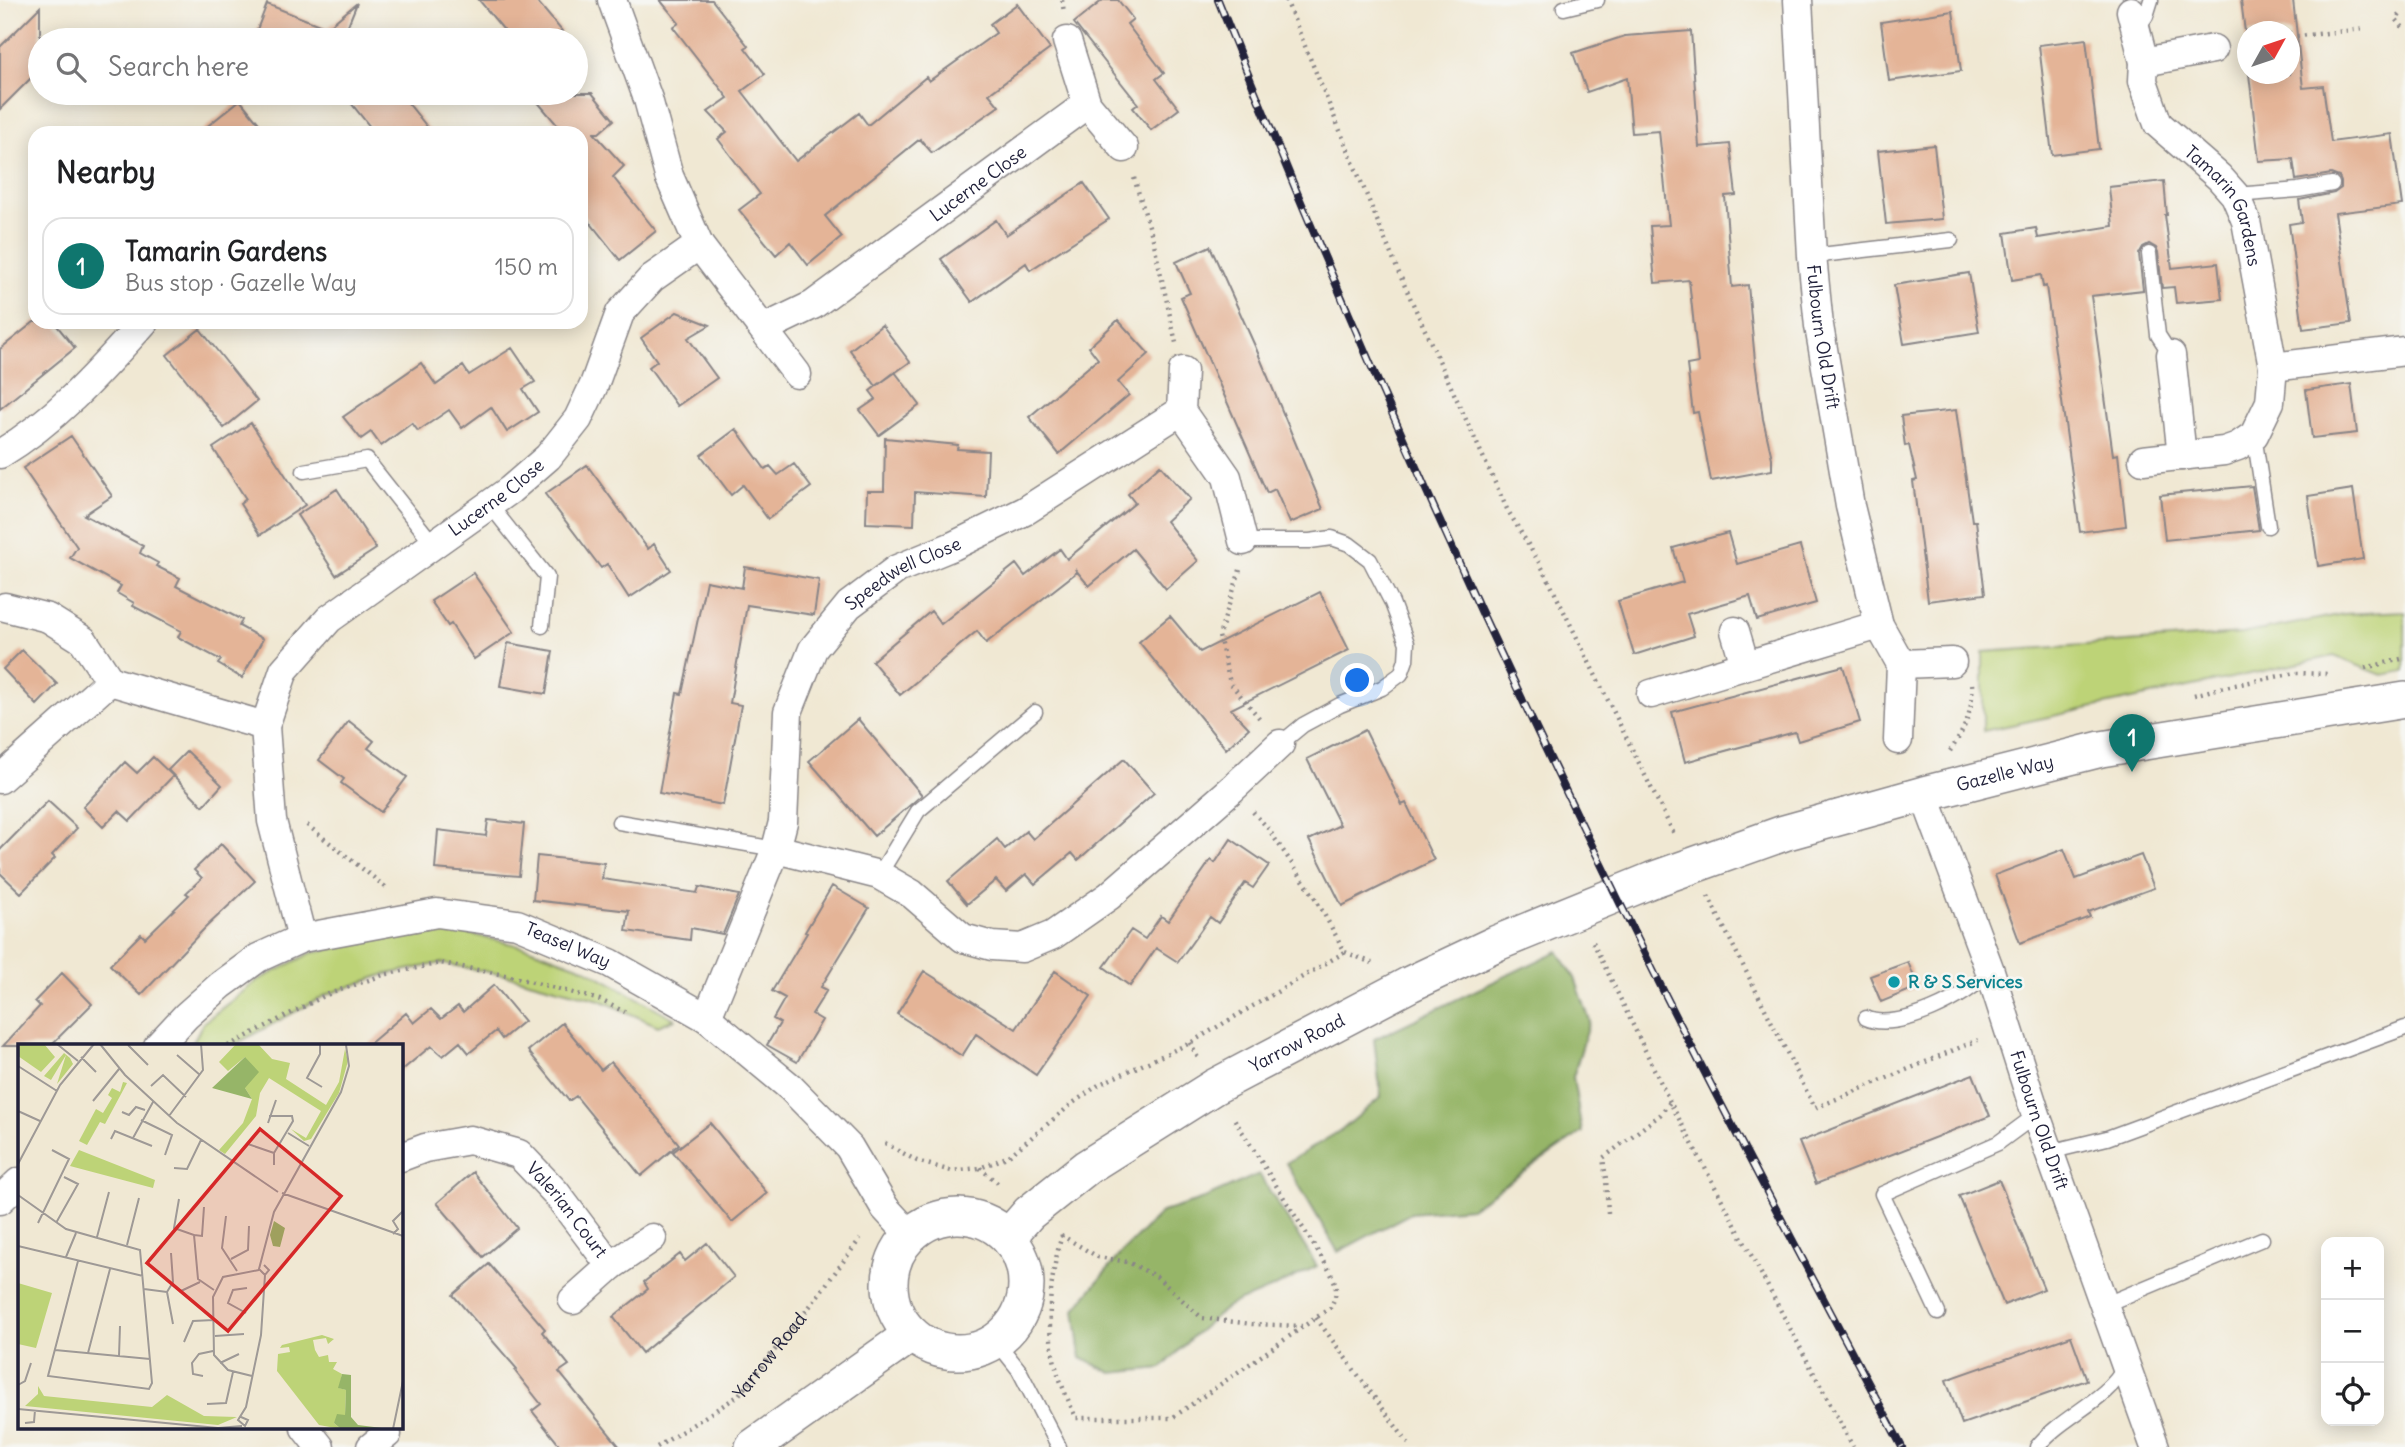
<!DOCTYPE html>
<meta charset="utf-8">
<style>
body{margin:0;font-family:Delius,sans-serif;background:#f6f6f6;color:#202124}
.controls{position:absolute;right:21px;bottom:21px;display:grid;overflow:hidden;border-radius:14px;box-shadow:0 4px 18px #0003}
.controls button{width:63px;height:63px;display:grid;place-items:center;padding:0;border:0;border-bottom:2px solid #e0e0e0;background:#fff;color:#202124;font:35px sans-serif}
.compass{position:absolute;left:2237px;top:21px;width:63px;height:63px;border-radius:50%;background:#fff;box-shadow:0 4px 18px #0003;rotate:50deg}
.you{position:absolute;left:1358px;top:681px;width:24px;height:24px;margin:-18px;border:5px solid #fff;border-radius:50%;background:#1a73e8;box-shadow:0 0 0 10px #1a73e833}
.badge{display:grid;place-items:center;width:46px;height:46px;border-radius:50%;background:#0f766e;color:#fff;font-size:23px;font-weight:700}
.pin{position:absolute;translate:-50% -58px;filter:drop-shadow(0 2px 4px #0008)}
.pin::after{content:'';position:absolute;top:37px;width:24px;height:21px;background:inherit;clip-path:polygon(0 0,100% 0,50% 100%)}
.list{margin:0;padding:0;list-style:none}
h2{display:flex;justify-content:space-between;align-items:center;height:91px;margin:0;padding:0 28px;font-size:30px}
h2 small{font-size:23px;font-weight:400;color:#757577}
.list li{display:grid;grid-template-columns:46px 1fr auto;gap:21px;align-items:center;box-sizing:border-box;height:98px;margin:0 14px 14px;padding:0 14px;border:2px solid #e0e0e0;border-radius:21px}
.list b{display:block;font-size:26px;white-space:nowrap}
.list p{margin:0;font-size:23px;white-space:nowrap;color:#757577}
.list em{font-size:23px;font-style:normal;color:#757577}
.icon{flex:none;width:38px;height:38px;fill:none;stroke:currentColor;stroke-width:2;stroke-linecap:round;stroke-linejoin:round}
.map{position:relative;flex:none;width:2405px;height:1447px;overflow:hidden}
.search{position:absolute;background:#fff;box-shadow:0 4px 18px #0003;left:28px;top:28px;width:560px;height:77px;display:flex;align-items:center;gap:18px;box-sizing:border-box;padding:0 24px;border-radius:38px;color:#757577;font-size:26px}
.panel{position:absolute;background:#fff;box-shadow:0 4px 18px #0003;left:28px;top:126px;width:560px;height:203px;border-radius:21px}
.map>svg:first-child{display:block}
.green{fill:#bdd377;stroke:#707a59;stroke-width:2}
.forest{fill:#96b568;stroke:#5c6c52;stroke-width:2}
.building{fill:#e4b497}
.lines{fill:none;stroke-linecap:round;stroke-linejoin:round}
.service-casing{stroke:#898587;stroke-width:17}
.minor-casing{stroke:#898587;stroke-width:31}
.tertiary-casing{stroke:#898587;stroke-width:38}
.path{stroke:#898587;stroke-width:4.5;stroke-dasharray:2 5;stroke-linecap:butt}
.service{stroke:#fff;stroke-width:14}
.minor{stroke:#fff;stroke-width:28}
.tertiary{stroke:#fff;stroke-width:35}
.rail-casing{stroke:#22223b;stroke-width:8}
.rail{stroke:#f6f6f2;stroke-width:5;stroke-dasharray:16;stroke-linecap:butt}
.culture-dot{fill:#0f9aa8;stroke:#f6f6f2;stroke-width:2.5}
.labels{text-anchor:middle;stroke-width:5;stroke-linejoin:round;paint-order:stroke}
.street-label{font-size:18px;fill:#22223b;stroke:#f6f6f2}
.culture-label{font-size:18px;font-weight:bold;fill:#0d838f;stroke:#f6f6f2;text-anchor:start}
.inset-road{fill:none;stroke:#9e9996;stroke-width:2}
.view{fill:#d62828;fill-opacity:0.15;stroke:#d62828;stroke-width:3.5}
.inset-edge{fill:none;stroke:#22223b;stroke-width:3.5}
</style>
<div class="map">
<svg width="2405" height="1447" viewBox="0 0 2405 1447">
<rect width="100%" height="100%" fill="#f6f6f2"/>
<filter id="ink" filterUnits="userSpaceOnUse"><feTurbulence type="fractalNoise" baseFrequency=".0143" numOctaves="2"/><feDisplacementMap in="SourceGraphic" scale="14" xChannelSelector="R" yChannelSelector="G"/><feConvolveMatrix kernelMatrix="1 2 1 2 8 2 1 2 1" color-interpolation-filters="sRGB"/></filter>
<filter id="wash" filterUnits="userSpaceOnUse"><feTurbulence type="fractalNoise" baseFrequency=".00686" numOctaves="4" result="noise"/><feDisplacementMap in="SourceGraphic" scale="28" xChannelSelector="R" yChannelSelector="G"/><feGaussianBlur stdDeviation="1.57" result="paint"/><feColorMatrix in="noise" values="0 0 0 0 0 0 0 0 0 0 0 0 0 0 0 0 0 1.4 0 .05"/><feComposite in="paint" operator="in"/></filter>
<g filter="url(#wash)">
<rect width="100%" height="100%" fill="#f0e8d3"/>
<!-- green -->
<path class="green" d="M2405 611V671L2382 675 2334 656 1983 731V652L2242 634 2344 614Z
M411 931 466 933 529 948 584 968 675 1019 658 1026 600 1000 510 976 441 963 383 975 326 995 232 1046H191L203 1023 258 980 311 953Z"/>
<!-- forest -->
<path class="forest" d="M1558 951 1575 978 1590 1021 1573 1077 1582 1132 1471 1208 1411 1213 1338 1252 1286 1163 1343 1129 1381 1097 1374 1039Z
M1259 1174 1317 1266 1273 1288 1228 1306 1193 1336 1162 1368 1112 1373 1081 1358 1075 1309 1121 1253 1162 1212 1198 1201Z"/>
<g id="blocks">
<!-- building -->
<path class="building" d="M479 0H536L562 31 550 40H512Z
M660 0H712L748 46 745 48 765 74 742 91 796 161 859 113 868 125 926 77 929 81 996 33 990 24 1017 4 1050 49 989 94 999 106 932 153 920 139 825 216 842 237 808 265 790 242 776 255 739 210 760 194 718 139 727 132 708 112 728 98 673 27 679 23Z
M1103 0H1118L1133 19 1127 24 1164 73 1156 79 1179 109 1151 130 1133 108 1138 104 1074 23Z
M2241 0H2293L2303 88 2323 86 2331 142 2392 134 2402 205 2335 213 2351 323 2303 329 2289 224 2302 222 2299 200 2334 193 2341 188V182L2339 177 2331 174 2296 180 2293 159 2259 161 2249 74H2290V32H2248V56Z
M357 3 344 35 354 40H253L267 4 327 28Z
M40 7V69L0 109V47Z
M1953 11 1961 71 1889 81 1881 22Z
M1691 31 1699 147 1730 144 1736 195 1725 196 1732 287 1748 285 1755 361 1763 419 1772 458V470L1711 481 1698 412 1693 413 1687 365 1698 363 1689 280 1655 283 1650 226 1669 225 1659 131 1632 133 1627 78 1587 92 1573 53 1625 36Z
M2086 39 2099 149 2052 155 2039 45Z
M343 93H400L432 133H375Z
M530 93H592L614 120 599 133H594L624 166 613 177 656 231 620 260 581 211V133H564Z
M240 100 267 133H199Z
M1934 145 1942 219 1886 224 1878 151Z
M2164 181 2167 215H2165L2172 268 2218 263 2222 299 2176 303 2174 287 2162 288 2158 252 2156 248 2149 244 2143 247 2139 254 2143 290 2091 296 2113 455 2118 454 2126 526 2080 532 2046 286 2043 287 2041 275 2012 280 2005 233 2036 228 2038 238 2113 226 2109 187Z
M1084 183 1109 219 1030 270 1026 263 972 302 941 259 996 220 1006 235Z
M1210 246 1255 346 1323 509 1290 523 1275 489 1267 493 1181 297 1190 293 1176 262Z
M1969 273 1979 332 1904 344 1894 285Z
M677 312 710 325 688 338 717 378 677 406 649 367 657 361 641 338Z
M1118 320 1149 354 1118 382 1129 395 1059 454 1029 417 1098 359 1089 347Z
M34 322H54L75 348 0 409V349Z
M882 325 910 362 876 386 850 350Z
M200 329 257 401 224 428 167 355Z
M512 348 535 382 523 389 538 412 507 432 491 407 462 428 449 410 418 431 412 423 381 446 371 432 361 439 343 417 421 363 436 385 463 366 469 375Z
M895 372 920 405 879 435 860 410 876 399 870 391Z
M2351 384 2357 433 2312 438 2306 390Z
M1956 410 1972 521H1976L1985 594 1928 601 1913 481 1917 480 1909 445 1905 446 1901 416Z
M251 423 305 505 260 535 240 504 246 499 213 448Z
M736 429 765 469 770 466 778 475 794 464 811 487 768 519 743 485 731 495 701 455Z
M71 436 112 496 84 515 143 546 140 553 158 563 156 566 180 578 176 586 242 620 239 626 263 639 242 678 218 664 221 660 178 637 181 631 133 606 134 603 117 593 121 586 70 558 77 547 23 468Z
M885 438 958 445 957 449 988 451 986 497 915 492 914 525 866 523 867 491H884Z
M587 465 648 549 654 544 671 570 629 598 607 564 601 568 545 494Z
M1160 465 1190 499 1166 521 1198 561 1166 589 1133 549 1089 586 1075 569 1077 572 986 643 977 631 900 695 872 661 931 611 941 624 1016 564 1025 576 1060 549 1067 559 1135 503 1128 494Z
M2252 486 2259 530 2165 540 2160 495Z
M337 489 376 549 336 575 297 515Z
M2353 489 2363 559 2318 566 2308 496Z
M1728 533 1737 564 1800 546 1816 603 1757 620 1750 596 1687 614 1694 636 1634 655 1618 601 1683 582 1673 548Z
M745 567 819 580 814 615 747 605 730 703 741 705 723 805 659 793 677 693 682 694 706 581 742 588Z
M473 573 514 632 474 659 451 624 448 626 431 601Z
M1320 592 1349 650 1231 709 1249 728 1226 749 1139 642 1170 616 1200 652Z
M508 643 553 651 546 694 500 686Z
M22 650 57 684 37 705 3 669Z
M1843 666 1860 722 1798 741 1795 732 1685 762 1672 712Z
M858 719 922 795 874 836 809 761Z
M349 721 374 741 368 748 407 777 381 812 341 783 344 779 319 760Z
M1365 730 1402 805 1406 803 1434 860 1342 906 1309 840 1340 825 1307 759Z
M187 751 222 785 203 806 168 770Z
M153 757 173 776 130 821 119 811 103 827 83 807 125 762 137 773Z
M1124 759 1154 793 1078 860 1072 853 1035 884 1026 874 1006 891 996 880 967 904 948 881 997 839 1005 849 1026 831 1033 839Z
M48 801 77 828 52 855 55 858 21 893 0 873V850Z
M488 820 524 824 519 876 435 869 438 830 486 836Z
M1231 839 1269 865 1253 888 1245 883 1218 923 1210 917 1178 962 1156 948 1130 986 1104 967 1131 930 1145 939 1161 916 1168 921 1211 860 1215 863Z
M221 844 255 881 205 928 141 995 110 965 141 934 145 938 189 895 186 893 202 878 194 870Z
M2064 849 2076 879 2141 855 2154 888 2088 912 2090 917 2020 943 1995 875Z
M537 856 604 863 602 879 697 893 699 887 739 895 723 934 691 928 690 940 626 931 629 911 533 900Z
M832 886 869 908 821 987 827 990 812 1014 822 1020 797 1062 767 1045 780 1023 773 1019 785 998 772 991 807 933 805 932Z
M1908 962 1918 987 1881 1002 1870 976Z
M924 971 1016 1029 1055 971 1091 996 1036 1075 976 1034 962 1056 897 1014Z
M62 973 92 1004 50 1046H3L40 1006 35 1001Z
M494 985 524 1021 502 1039 496 1031 469 1053 460 1042 443 1056 431 1046 401 1071V1046H367L406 1013 414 1023 431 1009 441 1019 458 1006 463 1012Z
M562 1023 601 1070 611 1062 679 1144 641 1176 576 1096 569 1101 528 1051Z
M1973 1074 1990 1116 1816 1184 1799 1142Z
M710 1123 767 1193 732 1222 673 1152Z
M473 1172 517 1228 483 1257 437 1203Z
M1999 1180 2044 1289 2004 1305 1959 1196Z
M707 1243 734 1277 642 1353 613 1317 648 1289 644 1282 680 1254 685 1261Z
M489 1264 545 1329 542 1332 569 1365 559 1372 620 1447H561L532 1411 541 1404 515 1371 517 1369 453 1295Z
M2071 1336 2087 1380 1962 1424 1946 1380Z"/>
</g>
</g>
<g filter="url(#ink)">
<use href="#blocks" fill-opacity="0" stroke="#898587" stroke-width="2"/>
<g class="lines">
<defs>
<path id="service" d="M1564 8 1597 0
M2137 29 2146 16 2151 0
M2235 195 2298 190 2332 184
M2149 254 2158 335 2171 355
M1812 256 1951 240
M2254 435 2268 526
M304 471 367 460 434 545
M490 505 547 577 542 626
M1243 541H1310L1332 538 1349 544 1370 560 1392 603 1407 643 1406 660 1401 674 1382 688 1340 705 1303 725 1280 744
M619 822 776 849
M879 875 918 811 1035 712
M1866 1018C1897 1033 1970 996 1990 971
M2049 1152 2107 1138 2405 1028
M2104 1305 2262 1239
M1938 1313 1882 1194 1998 1143 2036 1115
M996 1341 1019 1370 1059 1447
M2037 1447C2060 1417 2109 1400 2125 1366"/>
<g id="minor">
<path id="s2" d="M1798 0 1812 256 1819 326 1850 506 1879 625 1901 664 1898 740"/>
<path id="s3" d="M2131 11 2144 62 2143 81 2158 124 2219 177 2235 195 2246 221 2273 367 2270 402 2254 435 2238 446 2224 451 2143 460"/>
<path d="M1067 41 1087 104 1124 148"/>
<path d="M2144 62 2213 49"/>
<path id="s4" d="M699 245 763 329 813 305 1087 104"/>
<path d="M763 329 797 374"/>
<path d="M2171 355 2182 456"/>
<path d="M2273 367 2405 351"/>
<path d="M1183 371 1181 411 1227 477 1243 541"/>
<path d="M0 454C58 419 99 372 144 322"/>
<path d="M5 607 48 618 83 640 110 681 265 726"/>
<path d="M1735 631 1745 665"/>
<path d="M1901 664 1952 662"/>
<path d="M1651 694 1879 625"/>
<path d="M0 779 110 681"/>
<path id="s5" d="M1924 794 1990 971 2036 1115 2155 1447"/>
<path d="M776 849 879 875 912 894 963 938 992 946 1022 948 1053 935 1109 896 1232 789 1280 744"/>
<path id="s6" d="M302 938 272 821 265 726 284 670 329 619 510 490 548 457 578 419 594 385 620 313 652 278 699 245 669 176 648 99 612 0"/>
<path id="s7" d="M707 1018 776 849 783 822 788 712 813 649 849 605 897 569 953 546 1025 511 1181 411"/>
<path id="s8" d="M158 1046 186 1016 221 985 258 958 302 938 437 913 517 924 610 963 707 1018 790 1087 849 1147 885 1208 910 1235"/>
<path id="s9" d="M401 1157 425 1148 470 1140 519 1154 556 1193 611 1266"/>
<path d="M0 1200 19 1182"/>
<path d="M573 1300 611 1266 652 1238"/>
<path d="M305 1428 320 1447"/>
<path d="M371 1447 387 1434"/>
</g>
<g id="tertiary">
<circle cx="958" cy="1284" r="68"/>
<path id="s10" d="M1008 1237 1029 1213 1087 1167 1214 1087 1410 984 1497 943 1652 880 1784 833 1924 794 2101 749 2405 700"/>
<path d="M753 1447 912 1334"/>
</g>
</defs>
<!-- service casing -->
<use href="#service" class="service-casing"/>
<!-- minor casing -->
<use href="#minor" class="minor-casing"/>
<!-- tertiary casing -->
<use href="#tertiary" class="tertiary-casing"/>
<!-- path -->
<g class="path">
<path d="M1062 0 1064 12"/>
<path d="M1286 0 1398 271 1507 509 1544 571 1675 836"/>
<path d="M2400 15 2396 19 2405 30"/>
<path d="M2290 37 2364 29"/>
<path d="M1134 178 1153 239 1176 343"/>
<path d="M1240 570 1219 636 1230 683 1261 720"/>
<path d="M2365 668 2405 658"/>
<path d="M2194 695 2220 688 2295 673 2329 674"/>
<path d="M1950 751C1964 732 1974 708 1972 684"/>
<path d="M1253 812 1267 827 1314 896 1345 952 1372 963"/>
<path d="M307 825 388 889"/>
<path d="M1708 896 1815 1108 1978 1040"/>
<path d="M1593 942 1670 1102 1853 1447"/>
<path d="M1190 1043 1198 1058"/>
<path d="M228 1046 326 995 383 975 441 963 510 976 600 1000 625 1012"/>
<path d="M885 1143 917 1161 951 1171 980 1168 1009 1156 1073 1103 1100 1084 1190 1043 1345 952"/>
<path d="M980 1168 1001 1186"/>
<path d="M1608 1213 1606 1179 1603 1158 1660 1115 1670 1102"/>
<path d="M1061 1235 1098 1257 1128 1262 1157 1277 1202 1318 1252 1324 1302 1326"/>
<path d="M1062 1235C1049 1279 1044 1333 1059 1377 1064 1391 1070 1404 1076 1418H1172L1330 1308C1341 1288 1335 1281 1325 1263L1233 1117"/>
<path d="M1316 1318 1411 1447"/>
<path id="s1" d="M657 1447 738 1396 810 1306 860 1239"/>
</g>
<!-- service -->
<use href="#service" class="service"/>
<!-- minor -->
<use href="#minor" class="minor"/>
<!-- tertiary -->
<use href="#tertiary" class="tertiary"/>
<defs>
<path id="rail" d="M1218 0C1340 304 1473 603 1617 897 1707 1083 1806 1265 1902 1447"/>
</defs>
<!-- rail casing -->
<use href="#rail" class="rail-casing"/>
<!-- rail -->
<use href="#rail" class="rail"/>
</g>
</g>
<!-- markers -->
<circle class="culture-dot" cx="1894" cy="982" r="7"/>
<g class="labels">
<!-- street labels -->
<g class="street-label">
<text dy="6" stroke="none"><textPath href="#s4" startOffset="366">Lucerne Close</textPath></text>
<text dy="6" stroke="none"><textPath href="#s3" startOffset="226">Tamarin Gardens</textPath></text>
<text dy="6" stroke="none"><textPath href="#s2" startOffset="338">Fulbourn Old Drift</textPath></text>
<text dy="6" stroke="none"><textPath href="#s6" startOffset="550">Lucerne Close</textPath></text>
<text dy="6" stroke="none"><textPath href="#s7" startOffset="508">Speedwell Close</textPath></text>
<text dy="6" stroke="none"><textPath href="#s10" startOffset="1110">Gazelle Way</textPath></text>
<text dy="6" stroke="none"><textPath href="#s8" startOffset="455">Teasel Way</textPath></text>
<text dy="6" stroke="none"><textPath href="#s10" startOffset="350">Yarrow Road</textPath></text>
<text dy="6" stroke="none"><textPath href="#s5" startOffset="346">Fulbourn Old Drift</textPath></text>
<text dy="6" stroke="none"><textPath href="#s9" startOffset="196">Valerian Court</textPath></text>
<text dy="6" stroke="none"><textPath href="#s1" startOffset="147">Yarrow Road</textPath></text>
</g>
<!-- culture labels -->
<g class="culture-label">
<text x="1908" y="988">R &amp; S Services</text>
</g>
</g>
<!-- overview -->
<g transform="translate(18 1044)">
<rect width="385" height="385" fill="#f0e8d3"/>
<path d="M0 0H26L37 13 23 28 0 12ZM218 0H240L254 15 272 19 268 35 308 61 321 38 327 5 330 17 321 49 293 95 286 97 273 85 288 94 303 67 251 34 242 49 238 72 207 110 201 106 225 79 234 55 227 44V13L210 27 201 18ZM46 9 52 14 55 20 39 40 48 11 33 36 26 32ZM105 38 109 39 87 80 82 78 69 101 61 97 78 65 85 69 94 54 90 51 94 44 102 48ZM61 106 137 136 135 144 52 122ZM0 239 34 249 18 304 0 300ZM304 291 316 295 310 300 308 294 295 296 297 306 301 313 310 311 311 318H319L315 325 324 330 321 344 328 346 327 372 316 379 323 385 301 381 259 327 260 310 272 308 271 303 262 304 264 301ZM20 342 26 352 134 363 149 351 186 372 219 373 200 381 7 362 20 350Z" fill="#bdd377"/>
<path d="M227 13 241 28 227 44 234 55 194 44ZM256 177 267 184 262 203 255 202 252 191ZM324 330 333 331V373L340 381 372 385H323L316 379 319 370 327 371 328 346 320 344Z" fill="#96b568"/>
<path class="inset-road" d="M39 0 60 17M82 0 107 31 159 79 260 148M302 0V10L289 34 304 43M110 1 130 21M159 11 182 31M63 13 78 28M0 22 39 47M133 42 145 31 168 53M75 57 101 25M0 67 22 77M104 68 111 71 118 63 127 66M151 72 185 26 183 0M251 72H274L275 77 256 109M123 76 154 91 147 111M250 79 258 56M270 89 291 102M115 94 135 58M93 95 97 87 134 102M230 100 256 109V121M0 120 42 41 76 0M156 124 169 125 183 96M264 149 385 192M0 151 48 185 122 206 134 339 131 345 30 332 60 217M161 155 156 184 176 191 180 235 196 246M208 172 204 204 219 227M20 179 51 115 34 106M38 179 60 140 46 133M375 190 380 185 375 177 385 167M176 191 184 192 186 163M79 193 91 148M109 201 121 154M0 202 125 232M48 213 58 189M213 215 230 206 231 182M247 231 241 225 256 168 323 48 331 22 328 1M126 245 149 248M163 247 182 238M149 248 155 238 153 209M149 248 155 280M228 269 210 259 215 246 229 244M197 292 226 290M166 298 175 277 196 276M37 306 132 315M70 309 92 225M101 312 102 282M202 319 221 310M185 332 175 330 174 319 181 310 195 307M234 332 210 326 196 311 195 253 205 233 241 226M0 341 7 337 13 319M189 360 208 359 215 328M0 365 200 384 224 382M223 373 230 376 227 382 220 376 228 363 243 291 247 231 251 226 246 221M7 379 16 378 17 366M375 385 385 337"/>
<path class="view" d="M242 85 323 152 210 287 129 219Z"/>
<rect width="385" height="385" class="inset-edge"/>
</g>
</svg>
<div class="controls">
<button>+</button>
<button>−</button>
<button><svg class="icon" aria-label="locate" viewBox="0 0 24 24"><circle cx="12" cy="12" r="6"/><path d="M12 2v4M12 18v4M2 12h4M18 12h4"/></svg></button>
</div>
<svg class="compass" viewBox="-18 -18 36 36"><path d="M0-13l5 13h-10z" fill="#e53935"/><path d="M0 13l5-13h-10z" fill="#757577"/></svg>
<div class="you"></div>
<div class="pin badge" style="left:2132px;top:772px">1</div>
<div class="search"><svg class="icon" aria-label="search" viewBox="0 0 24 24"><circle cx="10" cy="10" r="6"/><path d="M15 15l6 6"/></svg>Search here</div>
<section class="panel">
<h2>Nearby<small></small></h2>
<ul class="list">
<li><span class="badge">1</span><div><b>Tamarin Gardens</b><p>Bus stop · Gazelle Way</p></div><em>150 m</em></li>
</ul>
</section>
</div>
